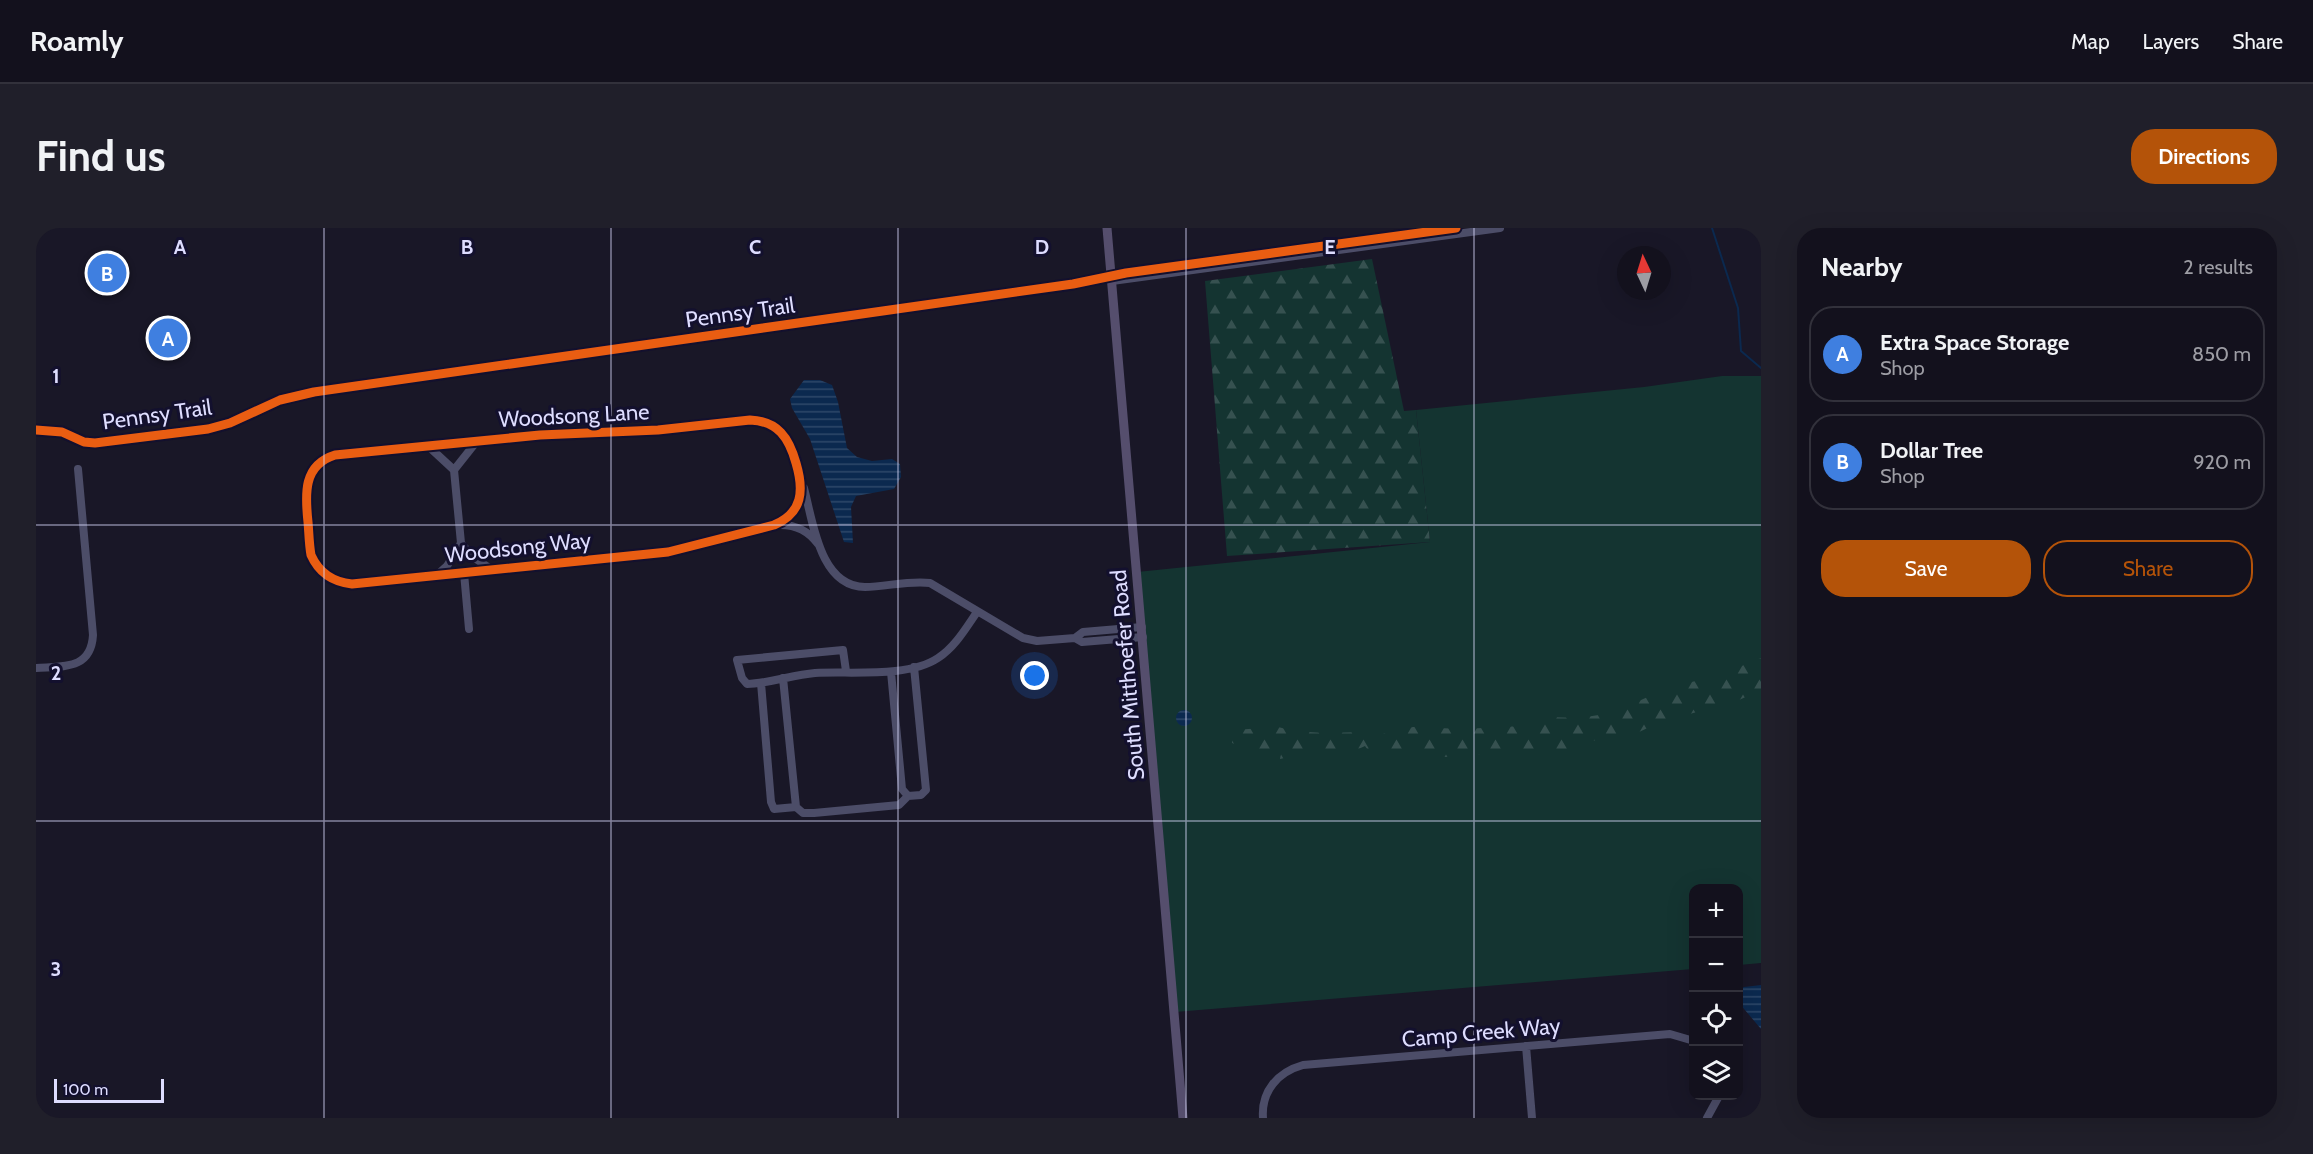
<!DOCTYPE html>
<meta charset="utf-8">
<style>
body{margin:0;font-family:Cabin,sans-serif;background:#201f2a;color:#f1f3f6}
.controls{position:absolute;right:18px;bottom:18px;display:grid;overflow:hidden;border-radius:12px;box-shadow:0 6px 24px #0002}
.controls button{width:54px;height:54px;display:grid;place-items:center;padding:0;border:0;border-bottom:2px solid #32313b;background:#13111d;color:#f1f3f6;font:30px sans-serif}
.compass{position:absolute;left:1581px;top:18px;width:54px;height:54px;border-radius:50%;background:#13111d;box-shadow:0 6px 24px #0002;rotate:356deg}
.scale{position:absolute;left:18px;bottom:15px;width:110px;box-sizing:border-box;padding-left:6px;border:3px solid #deddff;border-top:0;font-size:16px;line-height:21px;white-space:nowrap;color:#deddff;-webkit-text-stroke:4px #13102e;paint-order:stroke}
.you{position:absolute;left:999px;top:448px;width:21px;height:21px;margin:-15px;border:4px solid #fff;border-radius:50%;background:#1a73e8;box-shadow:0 0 0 9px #1a73e833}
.badge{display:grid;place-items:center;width:39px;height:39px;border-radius:50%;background:#b45309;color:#fff;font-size:20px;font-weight:700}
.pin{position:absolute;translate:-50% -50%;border:3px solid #fff;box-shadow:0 2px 6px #0006}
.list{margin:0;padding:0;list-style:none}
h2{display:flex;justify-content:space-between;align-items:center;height:78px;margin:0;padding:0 24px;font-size:26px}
h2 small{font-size:20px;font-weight:400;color:#9d9da4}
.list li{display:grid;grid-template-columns:39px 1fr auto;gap:18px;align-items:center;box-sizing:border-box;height:96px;margin:0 12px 12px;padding:0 12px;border:2px solid #32313b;border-radius:24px}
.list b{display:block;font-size:22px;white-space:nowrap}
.list p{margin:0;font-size:20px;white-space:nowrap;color:#9d9da4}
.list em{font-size:20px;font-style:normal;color:#9d9da4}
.actions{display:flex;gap:12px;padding:18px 24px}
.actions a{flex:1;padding:14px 0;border:2px solid #b45309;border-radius:24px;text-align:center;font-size:21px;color:#b45309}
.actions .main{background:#b45309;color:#fff}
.icon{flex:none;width:33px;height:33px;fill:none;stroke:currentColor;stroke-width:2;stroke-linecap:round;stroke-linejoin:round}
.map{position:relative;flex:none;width:1725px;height:890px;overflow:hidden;border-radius:24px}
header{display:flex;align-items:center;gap:36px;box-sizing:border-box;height:84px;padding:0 30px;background:#13111d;border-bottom:2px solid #32313b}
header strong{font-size:28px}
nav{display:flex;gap:33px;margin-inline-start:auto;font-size:21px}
.intro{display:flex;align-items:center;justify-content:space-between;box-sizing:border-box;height:144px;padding:0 36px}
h1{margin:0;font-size:42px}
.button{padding:15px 27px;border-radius:24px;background:#b45309;color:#fff;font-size:21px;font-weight:700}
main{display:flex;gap:36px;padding:0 36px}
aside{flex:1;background:#13111d;border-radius:24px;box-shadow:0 6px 24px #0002}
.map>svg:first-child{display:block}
.green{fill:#143431}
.forest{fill:url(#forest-firs)}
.water{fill:url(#water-rules)}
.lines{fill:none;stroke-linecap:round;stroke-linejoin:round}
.stream{stroke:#0b294f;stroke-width:2}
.minor{stroke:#4c4d68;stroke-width:8}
.major{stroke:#554e6d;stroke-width:9}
.cycleway-casing{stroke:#13102e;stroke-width:13}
.cycleway{stroke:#e95d12;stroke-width:9}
.grid{fill:none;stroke:#deddff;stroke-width:1.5;stroke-opacity:0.55}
.labels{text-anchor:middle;stroke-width:6;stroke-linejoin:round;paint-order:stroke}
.street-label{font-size:22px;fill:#deddff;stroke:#13102e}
.grid-label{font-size:20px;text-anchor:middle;font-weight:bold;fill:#deddff;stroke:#13102e;stroke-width:6;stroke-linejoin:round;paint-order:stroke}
</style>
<header>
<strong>Roamly</strong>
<nav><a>Map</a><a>Layers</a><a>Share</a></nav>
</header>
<div class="intro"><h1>Find us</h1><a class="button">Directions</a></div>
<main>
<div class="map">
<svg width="1725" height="890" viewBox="0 0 1725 890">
<defs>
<pattern id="forest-firs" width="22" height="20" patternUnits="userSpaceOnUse" patternTransform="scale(1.5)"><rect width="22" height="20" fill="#143431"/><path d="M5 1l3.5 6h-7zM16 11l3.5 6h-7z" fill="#365150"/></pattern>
<pattern id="water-rules" width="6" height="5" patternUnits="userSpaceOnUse" patternTransform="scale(1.5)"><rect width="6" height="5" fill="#0b294f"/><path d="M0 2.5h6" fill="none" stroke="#2e4869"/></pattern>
</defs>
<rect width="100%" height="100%" fill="#191727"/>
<!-- green -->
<path class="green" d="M1686 148H1725V735L1703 737 1702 660H1658L1657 741 1139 784 1101 344 1394 314 1380 182 1608 159Z"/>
<!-- forest -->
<path class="forest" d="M1336 31 1368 183 1380 182 1394 314 1191 328 1169 53Z
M1725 430V462L1703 472 1622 495 1601 505 1576 507 1518 525 1510 521H1492L1476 525 1391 530 1378 521H1357L1334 525 1329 518 1318 523 1310 519 1293 526 1270 525 1244 531 1246 520 1231 526 1196 515 1197 502 1242 499 1258 503 1288 505 1328 504 1338 508 1377 499 1427 501 1487 498 1512 489 1543 490 1576 485 1634 459 1681 448Z"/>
<!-- water -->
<path class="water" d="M768 152H784L796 157 802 174 811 220 821 229 836 233 856 231 864 236 865 249 858 261 820 268 815 279 817 315 808 314 774 211 756 180 754 171Z
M1140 490a8 8 0 1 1 16 0a8 8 0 1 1-16 0Z
M1725 757V801L1703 775 1702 762 1708 759Z"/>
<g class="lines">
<!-- stream -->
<path class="stream" d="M1676 0 1702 80 1705 123 1725 140"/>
<!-- minor -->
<path class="minor" d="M1076 53 1464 0
M714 192C742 193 753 210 760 235 768 262 767 285 738 297L632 324 316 356C297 354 283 345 275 327 273 316 273 305 272 294 269 266 267 237 299 227L504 207 622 202Z
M391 217 418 242
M418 242 425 315
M418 242 441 213
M768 260C777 294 784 359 829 359 850 359 873 352 894 355L987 410 1001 413 1039 410 1047 404 1106 399
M741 297C758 296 772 302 782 316
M425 315 437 329 455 341
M428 345 433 401
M401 347 411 338 425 315
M1039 410 1046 414 1107 409
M0 440C27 438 55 442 57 407L42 241
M810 443 807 422 701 432 706 450 711 456C735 455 756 447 779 445 815 443 872 450 902 430 919 419 930 400 941 384
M855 444 866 561 872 568 885 567 890 562 878 439
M747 450 760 579 767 585H778L863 577 872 568
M725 455 735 574 738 581 760 579
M1490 818 1496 890
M1227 890C1225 863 1242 844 1267 837L1634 806 1658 813
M1671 890 1683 868"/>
<!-- major -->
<path class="major" d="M1071 0 1147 890"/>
<defs>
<path id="cycleway" d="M714 192C742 193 753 210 760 235 768 262 767 285 738 297L632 324 316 356C297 354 283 345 275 327 273 316 273 305 272 294 269 266 267 237 299 227L504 207 622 202Z
M0 202 26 204 48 214 59 215 172 201 194 195 244 172 278 164C532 130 784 91 1037 56L1090 45 1420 0"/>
</defs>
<!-- cycleway casing -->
<use href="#cycleway" class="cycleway-casing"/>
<!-- cycleway -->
<use href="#cycleway" class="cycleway"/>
</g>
<!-- grid -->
<path class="grid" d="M288 0V890M575 0V890M862 0V890M1150 0V890M1438 0V890M0 297H1725M0 593H1725"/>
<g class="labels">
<!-- street labels -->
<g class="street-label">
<text transform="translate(704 84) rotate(-8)" y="8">Pennsy Trail</text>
<text transform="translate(121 186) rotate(-8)" y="8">Pennsy Trail</text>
<text transform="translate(538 187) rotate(-3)" y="8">Woodsong Lane</text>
<text transform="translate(482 319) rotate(-6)" y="8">Woodsong Way</text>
<text transform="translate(1091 447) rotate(-95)" y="8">South Mitthoefer Road</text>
<text transform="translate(1445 804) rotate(-5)" y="8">Camp Creek Way</text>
</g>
</g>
<g class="grid-label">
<text x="144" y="26">A</text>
<text x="431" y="26">B</text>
<text x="719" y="26">C</text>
<text x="1006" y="26">D</text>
<text x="1294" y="26">E</text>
<text x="20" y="155">1</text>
<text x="20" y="452">2</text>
<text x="20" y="748">3</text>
</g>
</svg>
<div class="controls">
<button>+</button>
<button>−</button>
<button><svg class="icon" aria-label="locate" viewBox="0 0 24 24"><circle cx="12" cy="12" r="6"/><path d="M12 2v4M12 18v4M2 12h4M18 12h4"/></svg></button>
<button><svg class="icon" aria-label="layers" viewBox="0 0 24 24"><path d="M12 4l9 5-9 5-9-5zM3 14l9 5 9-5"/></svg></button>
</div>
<svg class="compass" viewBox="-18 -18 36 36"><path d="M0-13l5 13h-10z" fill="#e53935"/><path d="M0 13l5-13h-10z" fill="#9d9da4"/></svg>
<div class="scale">100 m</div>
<div class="you"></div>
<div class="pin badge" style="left:132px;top:110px;background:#3f7fe0">A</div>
<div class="pin badge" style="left:71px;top:45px;background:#3f7fe0">B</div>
</div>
<aside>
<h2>Nearby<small>2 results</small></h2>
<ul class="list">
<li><span class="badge" style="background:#3f7fe0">A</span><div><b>Extra Space Storage</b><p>Shop</p></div><em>850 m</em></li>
<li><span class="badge" style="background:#3f7fe0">B</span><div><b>Dollar Tree</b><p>Shop</p></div><em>920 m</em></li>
</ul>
<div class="actions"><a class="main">Save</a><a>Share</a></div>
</aside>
</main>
